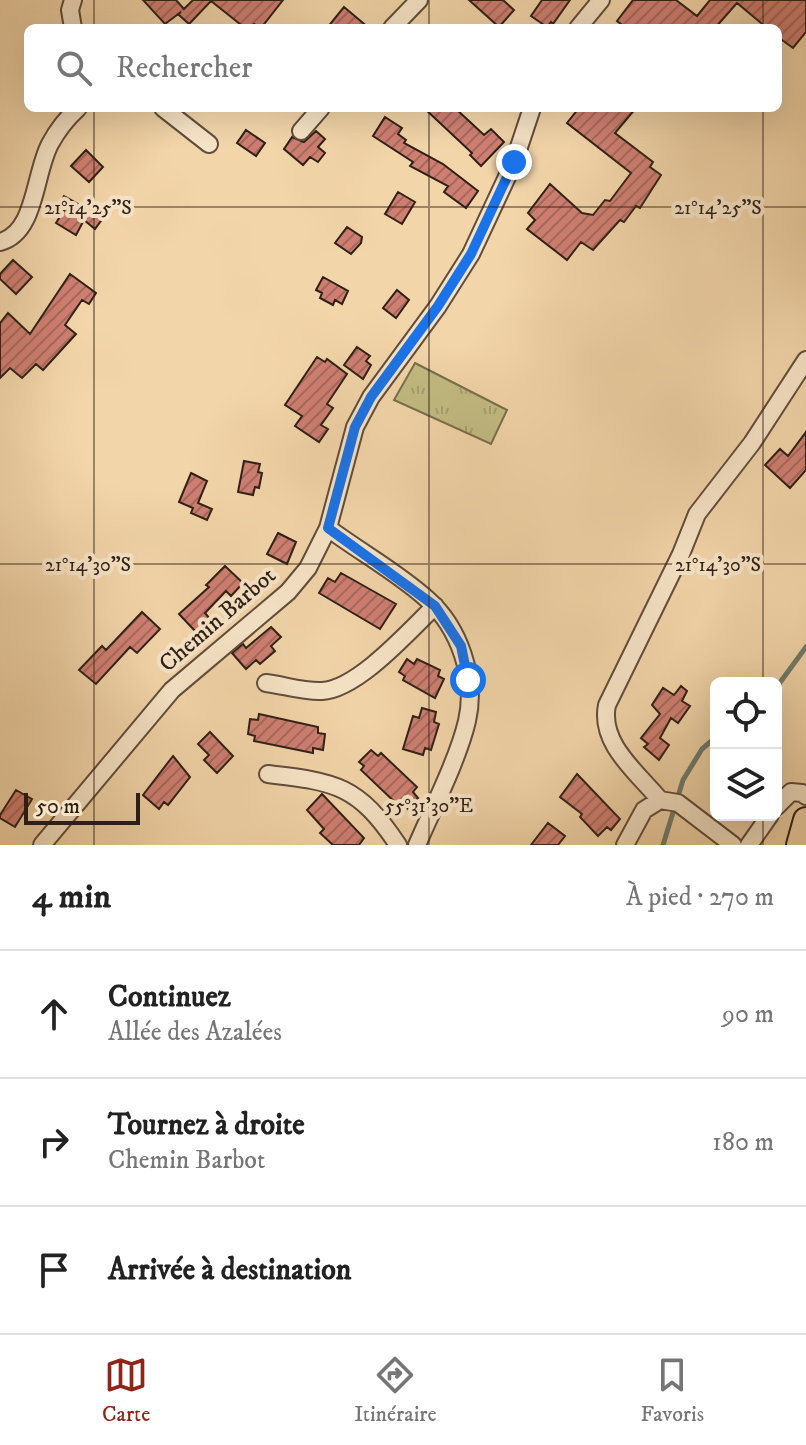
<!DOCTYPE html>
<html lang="fr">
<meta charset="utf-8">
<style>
body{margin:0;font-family:"IM FELL DW Pica",serif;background:#f6f6f6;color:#222}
.controls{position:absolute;right:24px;bottom:24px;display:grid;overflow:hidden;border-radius:12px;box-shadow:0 8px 32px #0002}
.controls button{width:72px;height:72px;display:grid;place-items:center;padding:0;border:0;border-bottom:2px solid #e0e0e0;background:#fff;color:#222;font:40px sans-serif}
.scale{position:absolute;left:24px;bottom:20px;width:116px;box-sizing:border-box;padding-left:8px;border:4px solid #2f2016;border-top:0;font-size:22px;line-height:28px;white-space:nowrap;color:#2f2016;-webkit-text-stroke:6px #f7e4c7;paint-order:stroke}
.stop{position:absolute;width:24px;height:24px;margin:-18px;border:6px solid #1a73e8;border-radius:50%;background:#fff}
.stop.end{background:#1a73e8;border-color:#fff;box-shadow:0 2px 8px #0008}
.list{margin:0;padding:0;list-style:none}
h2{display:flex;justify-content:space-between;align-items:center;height:104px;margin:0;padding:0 32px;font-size:34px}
h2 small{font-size:26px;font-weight:400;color:#767676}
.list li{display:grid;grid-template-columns:52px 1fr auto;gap:24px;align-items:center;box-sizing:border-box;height:128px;padding:0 32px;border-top:2px solid #e0e0e0}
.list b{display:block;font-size:30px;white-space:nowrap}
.list p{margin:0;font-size:26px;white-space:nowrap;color:#767676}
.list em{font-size:26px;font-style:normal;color:#767676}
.icon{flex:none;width:44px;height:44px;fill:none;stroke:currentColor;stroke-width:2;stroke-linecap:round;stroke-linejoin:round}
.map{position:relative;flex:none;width:806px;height:845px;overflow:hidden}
.search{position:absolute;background:#fff;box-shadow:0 8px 32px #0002;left:24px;right:24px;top:24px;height:88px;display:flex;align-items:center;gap:20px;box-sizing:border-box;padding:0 28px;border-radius:12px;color:#767676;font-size:30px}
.sheet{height:488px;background:#fff}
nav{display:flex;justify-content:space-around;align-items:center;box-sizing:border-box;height:112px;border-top:2px solid #e0e0e0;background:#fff;font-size:22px;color:#767676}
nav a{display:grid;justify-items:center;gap:4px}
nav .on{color:#8f2418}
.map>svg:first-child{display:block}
.grass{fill:url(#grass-tufts);stroke:#786e4c;stroke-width:2}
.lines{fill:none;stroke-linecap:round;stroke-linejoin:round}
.stream{stroke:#707c6c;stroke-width:5}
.building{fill:url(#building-hatch);stroke:#2f2016;stroke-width:2}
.street-casing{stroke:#604d3b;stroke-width:20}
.primary-casing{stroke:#2f2016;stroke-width:28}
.street{stroke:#f7e4c7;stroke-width:16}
.primary{stroke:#f2d5a9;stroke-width:24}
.route{stroke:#1a73e8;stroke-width:10}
.ticks{fill:none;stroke:#2f2016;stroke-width:2;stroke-opacity:0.45}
.labels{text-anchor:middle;stroke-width:8;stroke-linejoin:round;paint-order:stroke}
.street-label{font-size:24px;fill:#2f2016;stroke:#f7e4c7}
.ticks-label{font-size:20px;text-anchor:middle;fill:#2f2016;stroke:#f7e4c7;stroke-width:8;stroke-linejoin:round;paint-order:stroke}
</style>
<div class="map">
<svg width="806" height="845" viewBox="0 0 806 845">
<defs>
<pattern id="grass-tufts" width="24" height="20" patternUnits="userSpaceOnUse" patternTransform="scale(2)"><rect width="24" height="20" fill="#c2bb82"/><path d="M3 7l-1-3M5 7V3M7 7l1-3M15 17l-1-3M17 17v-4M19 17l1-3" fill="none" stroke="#a7a070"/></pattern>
<pattern id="building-hatch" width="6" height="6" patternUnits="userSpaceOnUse" patternTransform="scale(2)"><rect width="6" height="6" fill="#cf7f72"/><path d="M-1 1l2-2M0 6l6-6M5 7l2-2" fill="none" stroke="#a8685d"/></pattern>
</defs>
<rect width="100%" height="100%" fill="#f2d5a9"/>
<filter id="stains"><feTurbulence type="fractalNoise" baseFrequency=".0025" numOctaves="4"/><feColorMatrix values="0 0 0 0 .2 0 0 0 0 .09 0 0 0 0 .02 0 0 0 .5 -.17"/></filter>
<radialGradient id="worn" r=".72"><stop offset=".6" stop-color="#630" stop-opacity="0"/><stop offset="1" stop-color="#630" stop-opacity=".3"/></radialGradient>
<!-- grass -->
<path class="grass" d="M415 363 507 410 491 444 394 400Z"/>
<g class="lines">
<!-- stream -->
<path class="stream" d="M776 688 806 647
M663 845 683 780 702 749 716 737"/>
</g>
<!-- building -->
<path class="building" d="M143 0H176L184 9 193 0H283L261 28 254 24 250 28H245L211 1 189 24 178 14 181 12 165 24Z
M469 0H503L514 10 499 27Z
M542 0H570L553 24 551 22 547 27 531 16Z
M633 0H676L697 16 710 0H806V32L793 48 778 37V28H767L737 3 715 28H626L617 21Z
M344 7 369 28H327Z
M424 108H455L484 135 491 129 504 142 481 166 470 155 472 153Z
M579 108H636L615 133 653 162 650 167 661 175 640 208 636 206 624 222 620 220 593 250 581 242 567 260 527 229 535 220 528 213 550 184 582 213 593 215 605 200 610 201 631 173 567 123Z
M385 117 402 128 398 134 406 140 404 143 443 164 478 191 466 208 444 192 448 186 410 166 413 162 373 136Z
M246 130 265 143 256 156 237 143Z
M316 131 325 139 318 147 325 153 318 162 310 157 303 165 284 149 292 137 304 142Z
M86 150 103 167 89 182 71 166Z
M398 192 415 202 402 224 385 214Z
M64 196 103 218 95 229 84 220 76 235 56 223 66 207 60 203Z
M347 227 362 237 361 243 351 254 335 243Z
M13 260 32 277 16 294 0 279V274Z
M70 274 96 293 89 304 82 300 65 325 76 334 43 370 36 364 22 378 10 368 0 378V323L8 313 30 334Z
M323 277 348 291 342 304 335 300 333 305 320 298 322 293 316 290Z
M397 290 409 300 396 318 383 308Z
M357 347 370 356 366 361 371 365 363 379 344 365Z
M317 357 325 362 327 359 347 374 327 404 333 408 321 425 328 429 319 442 295 426 302 416 285 405Z
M806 432V470L790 488 765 465 780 449 788 456Z
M244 461 260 464 258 472 262 473 259 488 255 487 253 495 238 492Z
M191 473 207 481 198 503 212 509 207 520 191 513 193 508 179 502Z
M278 533 296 542 287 564 267 554Z
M225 566 243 583 231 596 226 591 205 613 210 619 196 632 179 614 209 587 206 585Z
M341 573 396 604 380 629 319 593 328 578 335 582Z
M142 612 160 629 137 653 130 647 96 684 79 670 102 646 106 650Z
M271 627 281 637 271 646 275 651 260 664 256 660 246 669 232 653 243 644 246 648Z
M407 659 414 664 417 659 440 670 438 676 444 679 435 698 403 680 405 676 399 672Z
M681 686 687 691 682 701 690 706 678 723 671 718 660 738 669 745 659 760 644 747 648 744 641 738 660 714 652 705 663 688 674 695Z
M422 708 436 712 434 722 439 724 431 750 425 748 423 755 403 749 413 716 419 718Z
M259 714 318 727V733L325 734 323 750 313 748V753L254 741 255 736 248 734 250 719 258 720Z
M210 732 233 756 217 773 204 760 209 755 198 744Z
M371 750 378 756 381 753 417 787 413 792 418 798 408 809 404 804 401 808 361 770 364 766 359 762Z
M173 756 190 777 168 805 164 802 159 809 143 795Z
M577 774 620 819 611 830 607 827 598 836 580 817 582 814 560 797Z
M16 790 32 799 15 827 0 818V815Z
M322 794 364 838 359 845H333L320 833 324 829 307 810Z
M548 823 565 836 558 845H531Z"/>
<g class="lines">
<defs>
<path id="street" d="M73 28 70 10 73 0
M392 28 419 0
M578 28 601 0
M163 108 209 144
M301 131 321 108
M0 242C36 233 34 174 50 144 57 131 67 118 78 108
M328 528C360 552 397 572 427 599 459 627 477 678 467 721 458 759 433 808 417 845
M266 683C283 685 304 692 322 691 358 689 409 631 435 606
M268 774C336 782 358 785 398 845
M660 800C638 773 599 744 607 705L681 554 697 514 752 443 806 360
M776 807 791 792 802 793 806 796
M42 845 172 690 288 592 308 568 328 528 355 427 371 397 438 306 471 254 514 162 532 108
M625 845 644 810 660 800 678 803 733 845
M749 845 770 815"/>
<path id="primary" d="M799 845 806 820"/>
</defs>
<!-- street casing -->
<use href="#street" class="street-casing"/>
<!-- primary casing -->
<use href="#primary" class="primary-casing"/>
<!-- street -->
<use href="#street" class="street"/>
<!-- primary -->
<use href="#primary" class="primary"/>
</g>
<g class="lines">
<!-- route -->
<path class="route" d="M468 680 461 646 435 606 328 528 355 427 371 397 438 306 471 254 514 162"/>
</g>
<!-- ticks -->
<path class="ticks" d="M94 0V28M429 0V28M763 0V28M94 108V845M429 108V845M763 108V683M0 207H806M0 564H806M763 815V845"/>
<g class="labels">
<!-- street labels -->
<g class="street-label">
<text transform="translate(217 619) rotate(-41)" y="8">Chemin Barbot</text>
</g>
</g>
<g class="ticks-label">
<text x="88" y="214">21°14'25"S</text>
<text x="718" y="214">21°14'25"S</text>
<text x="88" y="571">21°14'30"S</text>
<text x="718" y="571">21°14'30"S</text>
<text x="429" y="812">55°31'30"E</text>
</g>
<rect width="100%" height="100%" filter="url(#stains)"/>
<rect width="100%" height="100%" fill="url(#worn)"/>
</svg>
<div class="controls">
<button><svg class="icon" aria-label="locate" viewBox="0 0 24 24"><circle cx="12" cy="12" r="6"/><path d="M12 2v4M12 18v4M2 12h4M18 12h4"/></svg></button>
<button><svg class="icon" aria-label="layers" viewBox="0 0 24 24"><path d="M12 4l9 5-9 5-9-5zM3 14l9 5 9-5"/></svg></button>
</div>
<div class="scale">50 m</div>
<div class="stop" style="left:468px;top:680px"></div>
<div class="stop end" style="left:514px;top:162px"></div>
<div class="search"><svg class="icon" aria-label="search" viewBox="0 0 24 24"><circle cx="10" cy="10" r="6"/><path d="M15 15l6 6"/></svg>Rechercher</div>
</div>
<section class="sheet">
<h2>4 min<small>À pied · 270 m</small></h2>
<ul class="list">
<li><svg class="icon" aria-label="ahead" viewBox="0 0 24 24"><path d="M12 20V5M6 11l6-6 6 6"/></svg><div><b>Continuez</b><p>Allée des Azalées</p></div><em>90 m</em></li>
<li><svg class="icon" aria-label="right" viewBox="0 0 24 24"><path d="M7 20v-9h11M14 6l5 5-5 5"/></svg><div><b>Tournez à droite</b><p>Chemin Barbot</p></div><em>180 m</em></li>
<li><svg class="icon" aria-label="arrive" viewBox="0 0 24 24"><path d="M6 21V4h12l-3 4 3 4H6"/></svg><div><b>Arrivée à destination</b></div></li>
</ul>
</section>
<nav>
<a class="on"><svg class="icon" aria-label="map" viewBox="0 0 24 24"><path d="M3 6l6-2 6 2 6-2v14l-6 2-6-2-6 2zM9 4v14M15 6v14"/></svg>Carte</a>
<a><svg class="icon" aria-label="directions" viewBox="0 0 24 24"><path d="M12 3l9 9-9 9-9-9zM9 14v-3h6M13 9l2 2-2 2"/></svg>Itinéraire</a>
<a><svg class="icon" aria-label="saved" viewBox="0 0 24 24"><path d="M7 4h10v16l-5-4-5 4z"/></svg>Favoris</a>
</nav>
